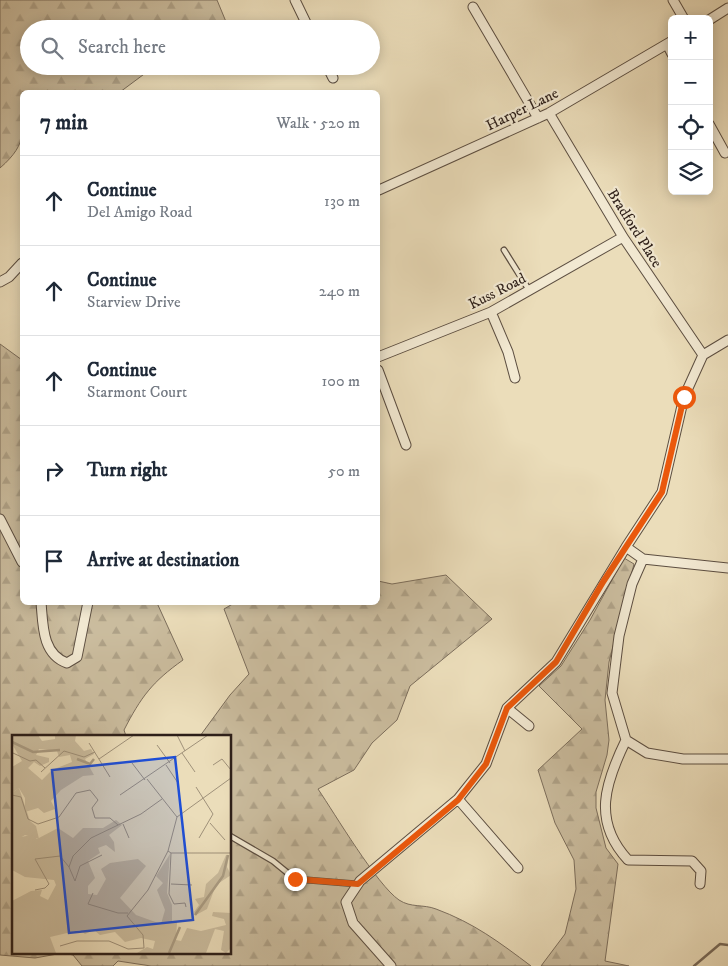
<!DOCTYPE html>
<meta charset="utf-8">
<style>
body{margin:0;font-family:"IM FELL DW Pica",serif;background:#f2f2f3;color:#1f2937}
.controls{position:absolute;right:15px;top:15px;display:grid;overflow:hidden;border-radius:8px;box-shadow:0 2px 12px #0003}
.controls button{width:45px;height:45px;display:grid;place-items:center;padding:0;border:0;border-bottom:1px solid #e0e1e3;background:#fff;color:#1f2937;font:25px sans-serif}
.stop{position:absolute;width:15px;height:15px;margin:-11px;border:4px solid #ea580c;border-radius:50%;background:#fff}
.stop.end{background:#ea580c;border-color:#fff;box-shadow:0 1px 5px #0008}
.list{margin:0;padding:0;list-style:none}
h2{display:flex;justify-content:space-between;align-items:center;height:65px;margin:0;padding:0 20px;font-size:21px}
h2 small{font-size:16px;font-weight:400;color:#747a83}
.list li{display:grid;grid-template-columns:32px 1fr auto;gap:15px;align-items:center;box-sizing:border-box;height:90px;padding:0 20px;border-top:1px solid #e0e1e3}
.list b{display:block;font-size:19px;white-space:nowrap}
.list p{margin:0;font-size:16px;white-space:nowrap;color:#747a83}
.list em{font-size:16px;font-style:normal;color:#747a83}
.icon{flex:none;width:28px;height:28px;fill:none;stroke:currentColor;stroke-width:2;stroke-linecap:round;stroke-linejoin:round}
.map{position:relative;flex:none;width:728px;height:966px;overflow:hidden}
.search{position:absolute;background:#fff;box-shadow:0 2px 12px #0003;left:20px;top:20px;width:360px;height:55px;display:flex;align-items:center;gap:12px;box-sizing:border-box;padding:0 18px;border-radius:28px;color:#747a83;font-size:19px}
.panel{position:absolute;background:#fff;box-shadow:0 2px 12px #0003;left:20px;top:90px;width:360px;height:515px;border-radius:8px}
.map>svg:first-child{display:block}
.forest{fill:url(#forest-firs);stroke:#7c6e5c}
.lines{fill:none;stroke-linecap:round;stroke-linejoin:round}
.stream{stroke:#786a59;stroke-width:2.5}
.service-casing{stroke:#5c4e41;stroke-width:7}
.minor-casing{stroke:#5c4e41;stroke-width:11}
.service{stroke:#f2e9d2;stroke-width:4.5}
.minor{stroke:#f2e9d2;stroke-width:9}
.route{stroke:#ea580c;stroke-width:6}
.labels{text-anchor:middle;stroke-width:4.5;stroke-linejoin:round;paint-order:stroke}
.street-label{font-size:15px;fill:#2d1f19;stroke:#f2e9d2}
.inset-river{fill:none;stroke:#aa9c83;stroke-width:2.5}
.inset-road{fill:none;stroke:#9f917a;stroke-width:1}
.view{fill:#1d4ed8;fill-opacity:0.15;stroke:#1d4ed8;stroke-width:2.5}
.inset-edge{fill:none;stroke:#2d1f19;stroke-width:2.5}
</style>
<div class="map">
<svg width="728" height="966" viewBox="0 0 728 966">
<defs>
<pattern id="forest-firs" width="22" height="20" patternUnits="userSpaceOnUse" patternTransform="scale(1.25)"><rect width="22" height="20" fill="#cbbd9f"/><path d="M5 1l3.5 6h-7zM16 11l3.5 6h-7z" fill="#afa288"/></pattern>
</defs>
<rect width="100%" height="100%" fill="#ebddba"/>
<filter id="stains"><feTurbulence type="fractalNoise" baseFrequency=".004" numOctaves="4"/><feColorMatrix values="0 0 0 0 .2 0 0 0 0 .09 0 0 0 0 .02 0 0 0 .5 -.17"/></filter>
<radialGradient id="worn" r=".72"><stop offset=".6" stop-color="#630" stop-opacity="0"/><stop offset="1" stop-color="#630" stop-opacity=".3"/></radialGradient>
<!-- forest -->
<path class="forest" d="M0 0H217L229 29H29V66H155L120 92H22C22 129 30 142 0 168Z
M0 344 22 360V602L157 603 183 660C152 682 141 697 124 730L126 736H14V952H230V736H200L230 695 249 674 224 609 236 602H378V581L392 584 446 575 492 619 410 686 397 720 372 743 354 770 318 789C335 814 377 885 399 900 411 908 423 904 436 909 474 923 499 942 531 966H151L118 961 113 966H82L73 955 63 953 35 958 0 955Z
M624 558 634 564 609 662 605 700 609 740 607 755 596 792V808L606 848 618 864 605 961 629 966H541L565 934 576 889 574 860 555 823 538 770 582 729 539 686 561 666 590 620Z"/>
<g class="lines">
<!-- stream -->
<path class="stream" d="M694 966 720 944 728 945"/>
<defs>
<path id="service" d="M504 250 529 290
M230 836 273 861 295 879 357 884"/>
<path id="minor" d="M295 0 309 29
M673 0 684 19
M473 7 538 118
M709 20 728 8
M667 44 672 54
M327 66 333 78
M549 113 623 237 703 355
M709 124 725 153
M379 190 549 113 672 41
M0 282 9 277 22 263
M491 312 508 352 515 378
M378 357 491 312 623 237
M378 370 406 445
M0 519 22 562
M643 559 728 568
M41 602C43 625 42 654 67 663L77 657 88 602
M507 708 529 726
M626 740 647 753 683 759H728
M458 799 518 868
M700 884 701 871 692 861 628 860C592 821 605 783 626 740L612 693 619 636 632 584 643 559 626 547 662 492 684 397 703 355 728 340
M391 966 353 923 346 902 360 881 458 799 486 764 507 708 556 662 626 547"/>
</defs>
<!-- service casing -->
<use href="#service" class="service-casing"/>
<!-- minor casing -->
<use href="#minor" class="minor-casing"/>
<!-- service -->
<use href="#service" class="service"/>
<!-- minor -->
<use href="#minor" class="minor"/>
</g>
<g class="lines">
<!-- route -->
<path class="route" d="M295 879 358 884 458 800 486 764 507 708 556 662 603 582 662 492 684 397"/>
</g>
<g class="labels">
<!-- street labels -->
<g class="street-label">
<text transform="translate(522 109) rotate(-26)" y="5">Harper Lane</text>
<text transform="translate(635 228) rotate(58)" y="5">Bradford Place</text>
<text transform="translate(497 291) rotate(-27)" y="5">Kuss Road</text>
</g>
</g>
<!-- overview -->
<g transform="translate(12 735)">
<rect width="219" height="219" fill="#ebddba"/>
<path d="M7 53 18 86 24 91 27 104 13 100 0 108V58Z" fill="#cbbd9f"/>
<path d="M0 0H26L30 6 43 4V0H64L63 6 72 16 79 14 82 19 73 24 82 40 71 41 49 55 39 66 43 74 32 78 26 73 13 77V63L7 53 0 58V32L10 26 0 9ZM27 14 45 16 47 22 58 20 60 27 40 35 30 45 16 33 22 27 28 31 37 27V23L24 20ZM104 85 110 90 97 100 102 107 103 117 94 110 86 113 88 118 76 126 83 143 76 151V159L85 160 94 144 89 134 98 128 126 124 134 131 108 163 124 180 149 189 153 175 145 155 151 148 144 141 158 119 155 158 160 170V186L165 187 164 205 169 206 175 193 189 196 214 190 212 184 200 181 201 177 219 178V213L214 218 209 215 212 196 203 194 194 218H125L135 212 141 214 143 206 129 203 113 207 103 197 88 200 82 195 73 199 68 195 38 202 44 218H0V166L19 156 30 155 28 161 36 165 44 150 42 145 13 142 0 135V108L3 103 20 100 25 104 46 93 61 103 71 93H91ZM214 120H217L215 132 219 140 204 150 195 174 184 180 182 177 187 170 183 164 192 162 194 149 206 138Z" fill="#cbbd9f" fill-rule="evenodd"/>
<path class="inset-river" d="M0 7 21 17 48 15M65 24 78 29 82 24M183 180 211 141 216 120M157 218 168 192"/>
<path class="inset-road" d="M165 0 173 16M77 8 98 42M145 10 158 28M1 18 18 26 24 25 33 33M170 18 183 37M87 24 122 0M120 28 133 45M154 30 166 48M201 30 210 24 219 35M29 37 52 16 72 22 83 17M135 44 165 82M184 52 201 79 187 103M0 60 9 62 16 84 26 89 47 82 64 58 78 55 86 65 80 73 83 83H98L106 90M108 60 196 0M198 88 213 105M111 89 117 103M159 118H219M57 132 63 146 68 131 90 120M159 149 180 150M23 155 33 153 37 149 23 124 48 121 57 132 61 121 79 103 129 79 150 64M81 158 76 169 106 178H116M174 172 173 168 162 169 157 159 159 118 156 116 165 82 219 43M48 211 65 206H97L116 214 132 213 131 200 115 181 136 155 156 116"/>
<path class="view" d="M163 22 181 185 57 198 40 35Z"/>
<rect width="219" height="219" class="inset-edge"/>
</g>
<rect width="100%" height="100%" filter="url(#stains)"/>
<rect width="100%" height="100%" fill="url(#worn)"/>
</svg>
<div class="controls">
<button>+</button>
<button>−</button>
<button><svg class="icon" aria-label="locate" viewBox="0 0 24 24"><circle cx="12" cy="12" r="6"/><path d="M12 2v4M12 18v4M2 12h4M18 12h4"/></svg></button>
<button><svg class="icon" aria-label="layers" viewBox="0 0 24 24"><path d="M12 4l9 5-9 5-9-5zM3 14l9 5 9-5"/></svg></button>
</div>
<div class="stop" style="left:684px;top:397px"></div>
<div class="stop end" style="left:295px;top:879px"></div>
<div class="search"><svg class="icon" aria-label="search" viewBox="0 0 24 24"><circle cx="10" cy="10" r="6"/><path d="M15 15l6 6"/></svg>Search here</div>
<section class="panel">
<h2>7 min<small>Walk · 520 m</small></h2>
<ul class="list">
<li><svg class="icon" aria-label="ahead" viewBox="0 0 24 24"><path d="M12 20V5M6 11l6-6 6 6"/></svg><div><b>Continue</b><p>Del Amigo Road</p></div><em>130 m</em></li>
<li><svg class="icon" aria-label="ahead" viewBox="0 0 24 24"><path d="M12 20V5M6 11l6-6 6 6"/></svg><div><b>Continue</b><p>Starview Drive</p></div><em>240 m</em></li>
<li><svg class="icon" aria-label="ahead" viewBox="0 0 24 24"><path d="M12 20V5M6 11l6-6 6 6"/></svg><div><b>Continue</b><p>Starmont Court</p></div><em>100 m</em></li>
<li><svg class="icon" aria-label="right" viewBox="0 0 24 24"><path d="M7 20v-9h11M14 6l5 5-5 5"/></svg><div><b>Turn right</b></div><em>50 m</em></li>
<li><svg class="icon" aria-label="arrive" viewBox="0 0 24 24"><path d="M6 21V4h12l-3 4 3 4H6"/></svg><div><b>Arrive at destination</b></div></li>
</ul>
</section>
</div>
